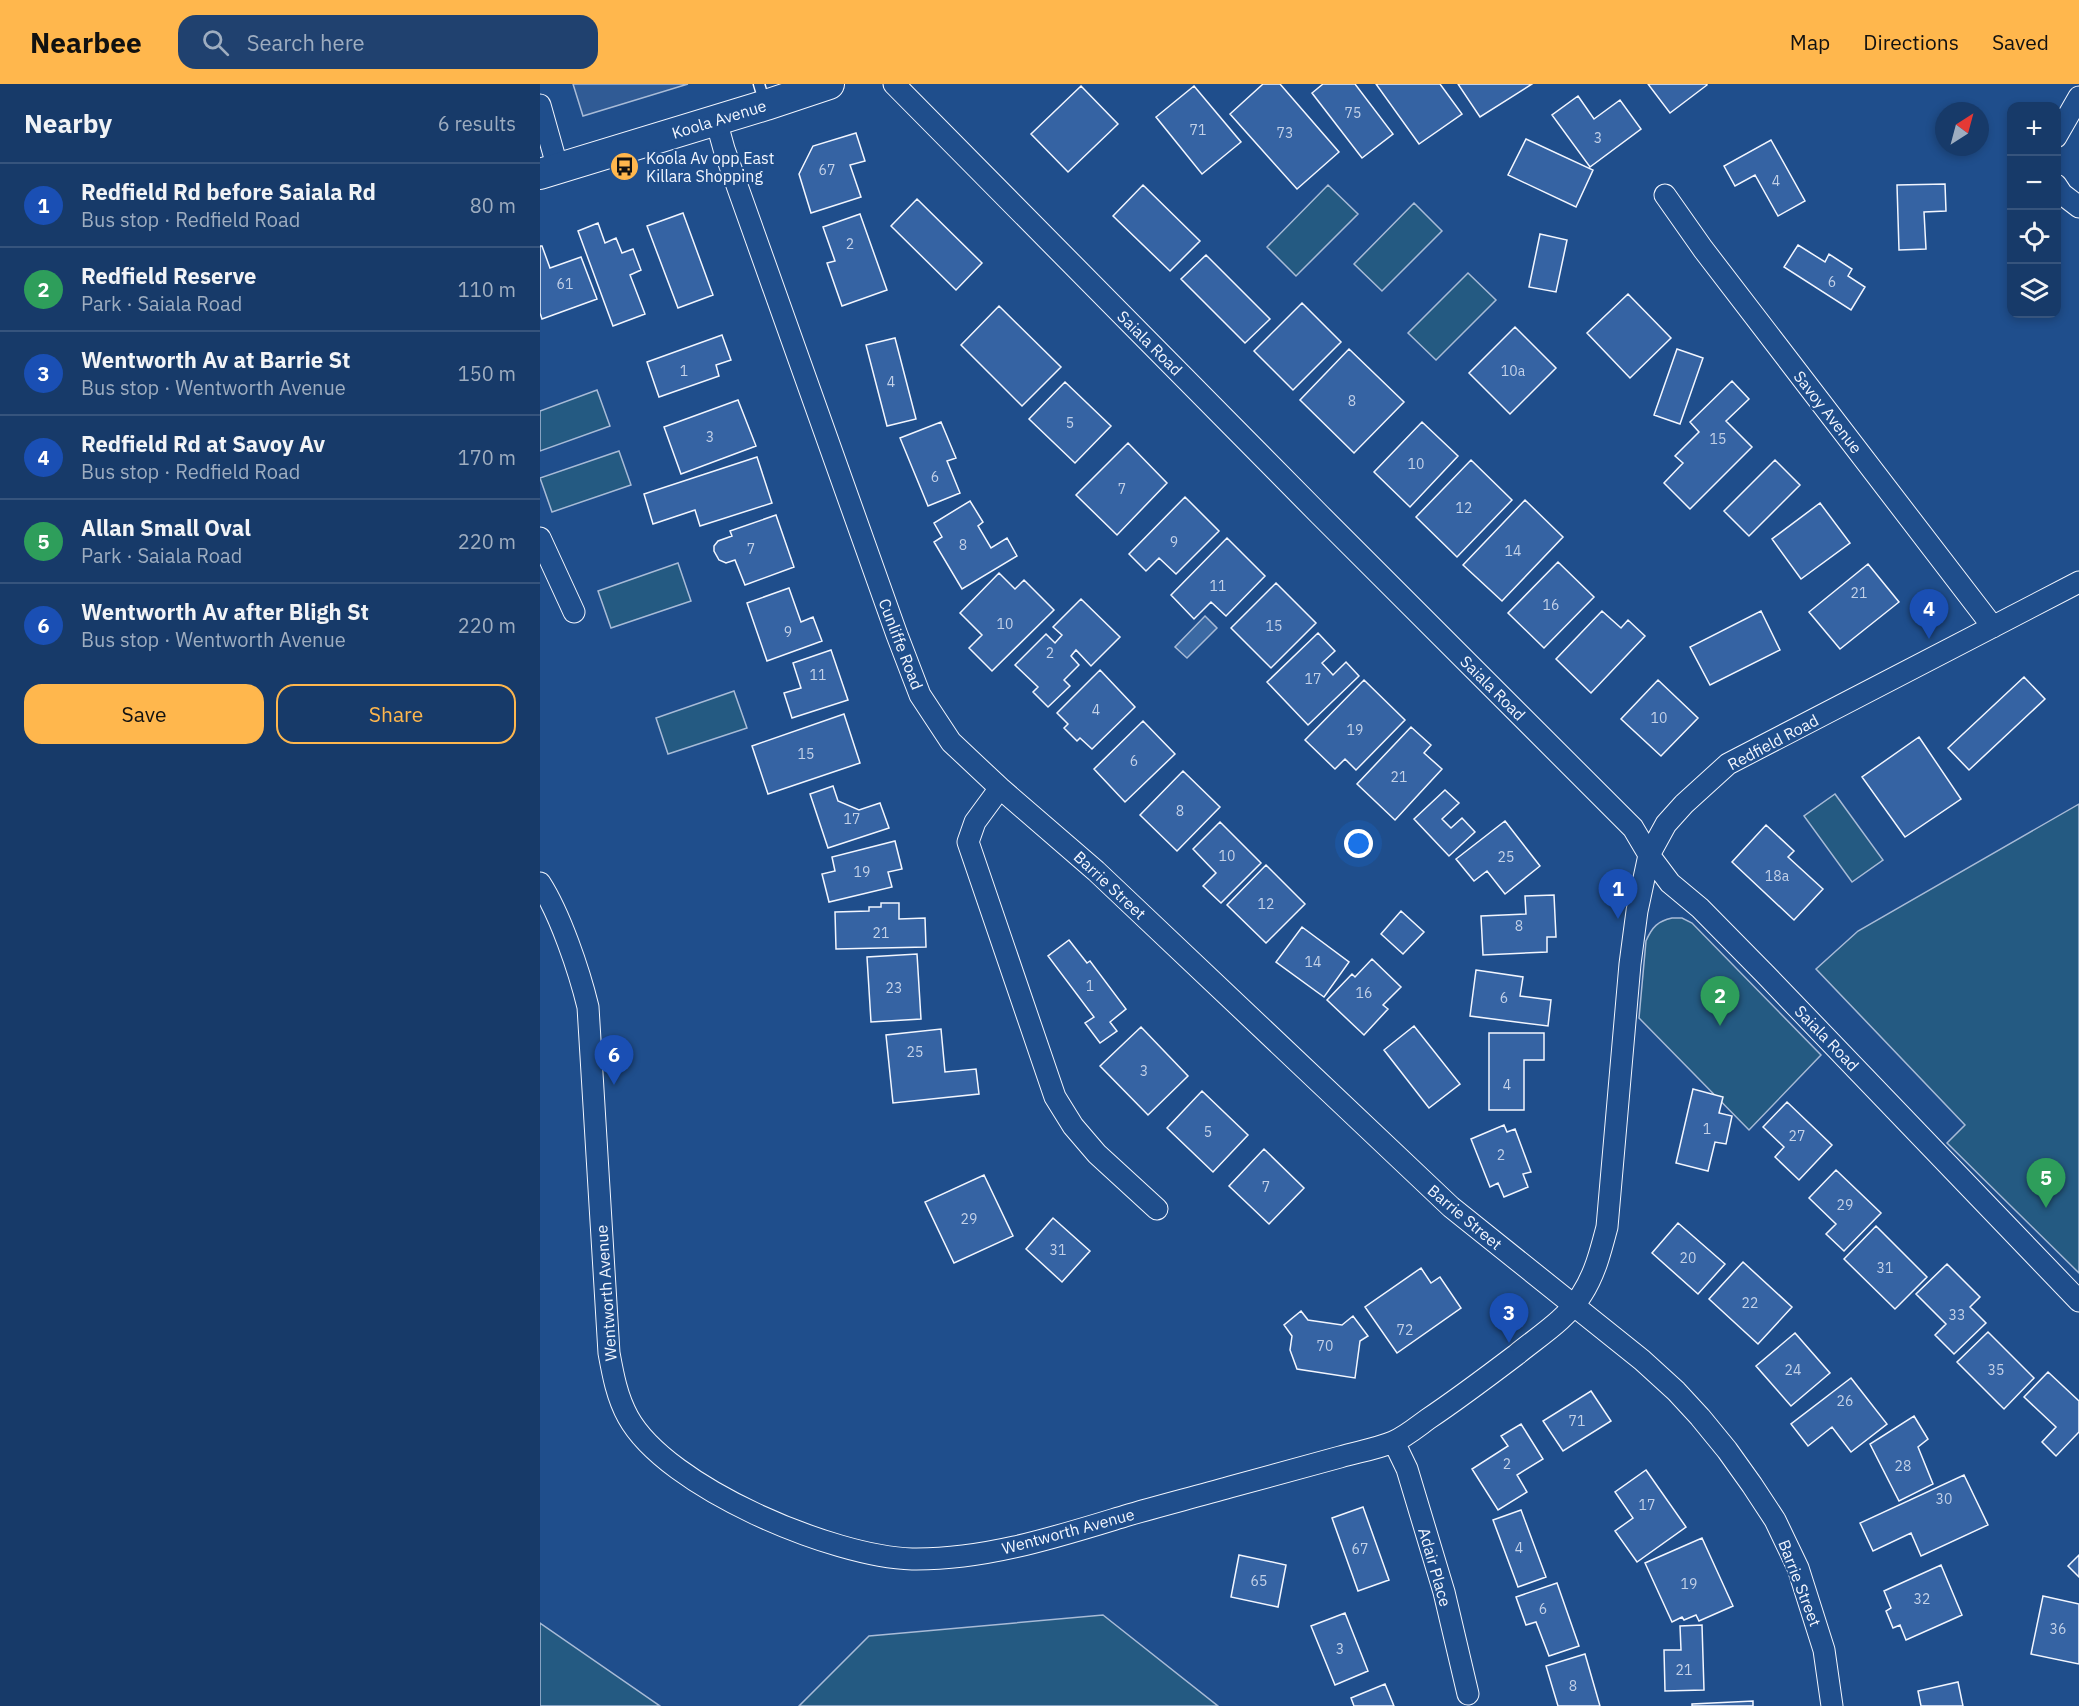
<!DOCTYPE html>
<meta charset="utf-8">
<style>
body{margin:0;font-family:"IBM Plex Sans",sans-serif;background:#20416f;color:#f1f3f6}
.controls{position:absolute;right:18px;top:18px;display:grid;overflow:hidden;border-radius:12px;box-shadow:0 3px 9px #0003}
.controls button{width:54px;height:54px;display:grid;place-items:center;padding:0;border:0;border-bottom:2px solid #36547d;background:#173a69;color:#f1f3f6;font:30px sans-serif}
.compass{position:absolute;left:1395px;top:18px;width:54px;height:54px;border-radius:50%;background:#173a69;box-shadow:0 3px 9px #0003;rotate:36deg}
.you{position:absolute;left:819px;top:760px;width:21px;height:21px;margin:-15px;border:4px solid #fff;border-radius:50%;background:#1a73e8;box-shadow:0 0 0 9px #1a73e833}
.badge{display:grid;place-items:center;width:39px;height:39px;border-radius:50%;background:#ffb74d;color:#fff;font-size:20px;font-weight:700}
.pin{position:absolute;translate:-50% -50px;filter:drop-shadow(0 2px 3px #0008)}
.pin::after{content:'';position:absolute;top:32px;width:21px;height:18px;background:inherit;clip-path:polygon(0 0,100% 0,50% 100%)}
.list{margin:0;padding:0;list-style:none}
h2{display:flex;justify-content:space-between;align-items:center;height:78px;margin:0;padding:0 24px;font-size:26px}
h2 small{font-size:20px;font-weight:400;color:#9eadc0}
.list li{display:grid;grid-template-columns:39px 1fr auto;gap:18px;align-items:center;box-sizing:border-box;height:84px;padding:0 24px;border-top:2px solid #36547d}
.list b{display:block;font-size:22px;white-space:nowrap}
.list p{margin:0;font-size:20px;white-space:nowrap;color:#9eadc0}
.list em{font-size:20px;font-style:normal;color:#9eadc0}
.actions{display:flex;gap:12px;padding:18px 24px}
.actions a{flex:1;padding:14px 0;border:2px solid #ffb74d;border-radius:18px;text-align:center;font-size:21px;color:#ffb74d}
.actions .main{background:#ffb74d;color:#111}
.icon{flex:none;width:33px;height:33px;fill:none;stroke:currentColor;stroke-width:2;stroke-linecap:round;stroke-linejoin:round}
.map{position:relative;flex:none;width:1539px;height:1622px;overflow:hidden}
header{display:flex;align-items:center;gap:36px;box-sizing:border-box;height:84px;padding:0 30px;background:#ffb74d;color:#111}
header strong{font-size:28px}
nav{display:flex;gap:33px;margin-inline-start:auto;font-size:21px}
.search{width:420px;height:54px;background:#20416f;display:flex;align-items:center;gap:15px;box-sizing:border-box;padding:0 21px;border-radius:18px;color:#9eadc0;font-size:22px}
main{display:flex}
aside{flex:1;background:#173a69}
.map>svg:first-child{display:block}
.green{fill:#245a82;stroke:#a8bbd7;stroke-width:1.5}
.parking{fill:#305b95;stroke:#a8bbd7;stroke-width:1.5}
.water{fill:#3b69a3;stroke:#a8bbd7;stroke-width:1.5}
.building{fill:#3563a3;stroke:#f2f6ff;stroke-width:1.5}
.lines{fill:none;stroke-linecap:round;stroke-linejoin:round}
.lane-casing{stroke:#f2f6ff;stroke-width:13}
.street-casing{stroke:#f2f6ff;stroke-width:23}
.secondary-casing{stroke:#f2f6ff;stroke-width:32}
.lane{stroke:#1f4e8c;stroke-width:10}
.street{stroke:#1f4e8c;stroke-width:21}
.secondary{stroke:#1f4e8c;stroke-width:30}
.labels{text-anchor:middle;stroke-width:4.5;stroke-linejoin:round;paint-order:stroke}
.number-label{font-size:14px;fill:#c3d1e8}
.street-label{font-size:16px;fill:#f2f6ff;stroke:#1f4e8c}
.poi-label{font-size:16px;fill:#f2f6ff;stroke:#1f4e8c;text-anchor:start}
</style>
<header>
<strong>Nearbee</strong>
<div class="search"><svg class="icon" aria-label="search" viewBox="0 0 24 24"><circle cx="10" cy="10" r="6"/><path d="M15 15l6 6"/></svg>Search here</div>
<nav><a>Map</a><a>Directions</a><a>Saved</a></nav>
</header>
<main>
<aside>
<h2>Nearby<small>6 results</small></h2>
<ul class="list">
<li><span class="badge" style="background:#1a4fb4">1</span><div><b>Redfield Rd before Saiala Rd</b><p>Bus stop · Redfield Road</p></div><em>80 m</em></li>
<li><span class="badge" style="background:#2e9e5b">2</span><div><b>Redfield Reserve</b><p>Park · Saiala Road</p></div><em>110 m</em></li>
<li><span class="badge" style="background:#1a4fb4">3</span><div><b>Wentworth Av at Barrie St</b><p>Bus stop · Wentworth Avenue</p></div><em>150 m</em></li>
<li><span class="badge" style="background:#1a4fb4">4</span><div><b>Redfield Rd at Savoy Av</b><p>Bus stop · Redfield Road</p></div><em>170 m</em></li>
<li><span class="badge" style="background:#2e9e5b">5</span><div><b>Allan Small Oval</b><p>Park · Saiala Road</p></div><em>220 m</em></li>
<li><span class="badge" style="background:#1a4fb4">6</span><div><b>Wentworth Av after Bligh St</b><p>Bus stop · Wentworth Avenue</p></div><em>220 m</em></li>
</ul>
<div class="actions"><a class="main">Save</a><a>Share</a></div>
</aside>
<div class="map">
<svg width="1539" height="1622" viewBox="0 0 1539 1622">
<rect width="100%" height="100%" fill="#1f4e8c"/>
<!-- green -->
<path class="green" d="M788 101 818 130 756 192 727 163Z
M874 119 902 147 842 207 814 180Z
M928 189 956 216 896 276 868 249Z
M57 306 70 342 0 367V327Z
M79 367 91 401 12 428 0 394Z
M138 479 151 517 71 544 58 507Z
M194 607 207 644 128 670 116 634Z
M1295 710 1343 776 1312 798 1264 732Z
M1539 720V1189L1407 1059 1425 1041 1276 885 1318 847Z
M1132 834H1142L1152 839 1281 971 1209 1046 1099 934 1106 857C1112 843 1118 837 1132 834Z
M563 1531 678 1622H259L329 1552Z
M0 1539 120 1622H0Z"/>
<!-- parking -->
<path class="parking" d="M33 0H148L43 32Z"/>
<!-- water -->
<path class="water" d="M665 532 677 544 647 574 635 563Z"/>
<!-- building -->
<path class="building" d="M723 0H740L799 68 757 105 690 30Z
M783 0H815L853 50 822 74 772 9Z
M836 0H900L922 30 879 60Z
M918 0H992L940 33Z
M1108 0H1167V1L1130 29Z
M541 2 578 40 528 88 491 50Z
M654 2 701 58 662 90 616 33Z
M1038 12 1054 35 1080 16 1101 45 1050 83 1012 31Z
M316 49 325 77 310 81 321 113 271 129 259 90 273 62Z
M986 55 1053 86 1036 123 968 91Z
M1231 56 1265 117 1238 132 1215 91 1195 102 1184 82Z
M1405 100 1406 127 1384 128 1386 165 1359 166 1357 101Z
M603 101 660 157 630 187 573 132Z
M377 115 442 179 416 206 351 142Z
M143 129 173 211 138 224 107 142Z
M320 130 347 206 302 222 287 179 295 177 283 143Z
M58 139 65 159 76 154 82 169 93 165 101 186 90 191 105 230 73 242 38 147Z
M1000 150 1027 156 1016 208 989 203Z
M1258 161 1285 178 1289 170 1312 185 1308 192 1325 203 1311 226 1244 183Z
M0 162H2L10 184 41 173 57 215 2 235 0 229Z
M666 171 730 235 705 259 641 195Z
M1088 210 1131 254 1090 294 1047 249Z
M762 219 801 258 753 306 714 267Z
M459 222 521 283 482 322 421 261Z
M975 243 1016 284 970 330 929 289Z
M182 251 191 276 176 281 179 292 119 313 107 278Z
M355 254 376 335 347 342 326 261Z
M809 265 864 318 814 369 760 316Z
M1137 265 1163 274 1140 340 1114 331Z
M1192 297 1209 315 1186 337 1212 363 1150 425 1124 399 1143 379 1135 372 1159 348 1150 338Z
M525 298 571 342 535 379 489 335Z
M198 316 216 362 141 390 124 343Z
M401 338 416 374 407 377 420 409 388 422 360 354Z
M882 338 918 372 870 423 834 388Z
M588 359 627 399 577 451 536 411Z
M217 373 232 419 160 442 155 426 113 440 104 410Z
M931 376 972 416 917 473 876 433Z
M1235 376 1260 401 1209 452 1184 427Z
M645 413 679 447 636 490 619 474 606 487 589 470Z
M985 416 1023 453 962 517 923 481Z
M430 417 443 438 438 442 451 464 467 454 477 472 422 505 394 458 402 453 394 439Z
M1280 419 1310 459 1261 495 1232 455Z
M236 431 254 483 205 501 195 476 186 479 179 476 174 467V462L178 457 192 452 190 447Z
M687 454 725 492 686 532 671 518 654 535 631 511Z
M1018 478 1054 513 1004 564 968 529Z
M1328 480 1359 518 1300 565 1269 528Z
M459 489 475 505 484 496 514 526 452 587 429 564 442 551 420 529Z
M736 499 776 539 731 584 691 544Z
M249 504 261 538 273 533 282 557 227 577 207 519Z
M541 515 580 553 551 582 536 566 531 572 539 581 524 596 530 602 508 623 493 608 498 603 475 581 506 550 515 559 522 551 513 543Z
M1062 527 1081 544 1088 536 1105 552 1051 609 1016 575Z
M1221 527 1240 566 1170 601 1150 563Z
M778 549 795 567 782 579 793 591 806 578 819 592 768 641 727 598Z
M291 566 308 616 252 634 244 609 261 604 253 579Z
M560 586 595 623 552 665 540 654 537 657 524 644 528 640 517 629Z
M1484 593 1505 615 1429 686 1408 664Z
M824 596 865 636 816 686 805 675 795 685 765 656Z
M1118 596 1158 634 1121 672 1081 635Z
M304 630 320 679 228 710 212 662Z
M603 637 635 670 585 718 554 685Z
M871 643 891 661 884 669 902 685 855 736 817 700Z
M1379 653 1421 715 1365 753 1322 693Z
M643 687 680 723 637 767 600 731Z
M293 702 298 717 319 726 340 719 349 744 288 764 270 710Z
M905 706 919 719 902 735 911 744 922 734 935 748 909 772 874 735Z
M965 737 1000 782 965 810 947 787 934 797 916 775Z
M680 738 721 779 681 819 663 802 676 789 653 765Z
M1226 741 1254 767 1248 773 1283 805 1254 836 1192 778Z
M355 757 362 785 348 788 352 803 289 818 282 790 295 787 292 773Z
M726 781 765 820 726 859 687 821Z
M1014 811 1016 853H1007V868L943 871 941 832 986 830 985 812Z
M341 819H359V835L385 834 386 863 296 865 295 828 329 827V823H341Z
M861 827 884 848 863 870 841 850Z
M762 843 809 878 784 913 736 878Z
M529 856 547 879 550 877 586 925 570 938 577 947 560 959 545 939 554 933 508 872Z
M377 870 381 935 331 938 327 873Z
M832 875 861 903 843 921 848 925 824 951 787 916 812 890 815 893Z
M936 886 983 893 980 912 1011 916 1008 942 930 932Z
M874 942 920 1000 889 1024 844 966Z
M601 943 648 992 608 1031 560 982Z
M401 945 405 988 436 985 439 1010 353 1019 346 951Z
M949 949H1004V976H984V1026H949Z
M1153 1005 1183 1013 1179 1029 1192 1032 1186 1060 1175 1058 1168 1087 1136 1079Z
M662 1007 708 1051 673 1088 627 1044Z
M1247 1018 1292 1061 1259 1096 1235 1073 1244 1063 1223 1043Z
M964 1041 967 1048 975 1045 991 1088 983 1090 988 1103 964 1113 958 1099 950 1103 931 1055Z
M724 1065 764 1104 729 1140 689 1102Z
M1296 1086 1341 1129 1304 1167 1286 1150 1296 1140 1269 1114Z
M444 1091 473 1152 414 1179 385 1118Z
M513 1134 550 1167 522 1198 486 1165Z
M1138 1139 1185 1180 1158 1210 1112 1169Z
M1336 1142 1387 1193 1355 1225 1304 1175Z
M1203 1178 1252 1223 1218 1260 1169 1215Z
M1407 1180 1440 1213 1430 1223 1446 1239 1414 1270 1395 1251 1406 1240 1376 1210Z
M881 1184 891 1199 900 1193 921 1224 857 1269 825 1223Z
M761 1227 768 1236 802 1241 813 1232 828 1252 820 1257 815 1294 757 1285 750 1266 752 1252 744 1241Z
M1448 1248 1494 1294 1464 1325 1417 1278Z
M1255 1249 1290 1289 1251 1322 1216 1282Z
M1508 1288 1539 1317V1348L1516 1372 1502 1358 1516 1343 1484 1313Z
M1311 1294 1347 1340 1311 1368 1292 1343 1268 1362 1251 1340Z
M1051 1307 1071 1337 1023 1367 1003 1337Z
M1374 1332 1388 1355 1378 1363 1393 1400 1359 1417 1330 1360Z
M981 1340 1003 1375 977 1391 987 1408 958 1426 932 1385 968 1362 961 1352Z
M1106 1386 1146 1443 1097 1478 1075 1447 1093 1434 1075 1408Z
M1424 1391 1448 1441 1381 1472 1371 1449 1333 1467 1320 1439Z
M823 1423 849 1496 818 1507 792 1434Z
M981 1426 1006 1493 978 1503 953 1436Z
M1162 1454 1193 1522 1159 1537 1156 1531 1144 1536 1142 1533 1132 1538 1105 1479Z
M699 1471 746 1481 738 1523 691 1513Z
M1539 1471V1493L1528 1482Z
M1401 1481 1422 1531 1366 1556 1360 1541 1353 1544 1346 1527 1351 1524 1344 1507Z
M1017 1499 1039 1562 1009 1572 996 1538 986 1541 976 1513Z
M1503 1512 1539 1520V1580L1491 1570Z
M805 1529 828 1587 795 1601 771 1542Z
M1162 1541 1164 1606 1125 1607 1124 1566H1141L1140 1542Z
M1045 1570 1060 1622H1018L1006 1582Z
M1418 1598 1423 1622H1381L1378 1607Z
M845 1600 854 1622H814L811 1614Z
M1213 1617V1622H1152V1620Z"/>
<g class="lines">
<defs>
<path id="lane" d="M219 0 225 20"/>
<path id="street" d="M354 0 780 431 1093 744 1109 771 1130 799 1160 824 1225 890 1539 1217
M0 21 18 85
M176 36 184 65 357 551 380 611 411 658 460 704 556 787 911 1123 1102 1276 1136 1307 1160 1333 1187 1366 1212 1401 1235 1436 1258 1484 1284 1566 1292 1622
M1516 53 1539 13
M1516 101 1522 110 1539 123
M1125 111 1163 165 1453 543
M0 454 34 528
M460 704 435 738 428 758 515 1013 533 1042 557 1070 617 1125
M0 799C20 830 39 886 48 923L69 1269C73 1291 77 1313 88 1333 127 1404 294 1473 372 1475 445 1476 516 1453 585 1432 619 1422 655 1413 690 1403 726 1393 763 1383 800 1373 817 1368 836 1365 853 1358 865 1353 877 1343 888 1335 918 1315 947 1293 976 1271 999 1252 1026 1236 1042 1210 1055 1190 1061 1166 1067 1143L1090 880 1097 827 1109 771 1126 740 1144 720 1188 680 1539 498
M854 1358 867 1385 904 1508 928 1610"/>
<path id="secondary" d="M0 90 226 21 289 0"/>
</defs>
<!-- lane casing -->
<use href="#lane" class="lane-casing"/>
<!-- street casing -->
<use href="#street" class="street-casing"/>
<!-- secondary casing -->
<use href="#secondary" class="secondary-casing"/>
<!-- lane -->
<use href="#lane" class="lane"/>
<!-- street -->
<use href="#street" class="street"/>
<!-- secondary -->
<use href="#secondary" class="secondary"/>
</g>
<!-- icons -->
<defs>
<symbol id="bus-disc" viewBox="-11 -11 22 22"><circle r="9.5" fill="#ffb74d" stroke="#1f4e8c"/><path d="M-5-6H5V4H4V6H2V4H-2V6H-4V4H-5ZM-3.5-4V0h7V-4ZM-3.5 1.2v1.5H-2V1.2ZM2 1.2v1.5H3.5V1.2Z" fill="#111"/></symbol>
</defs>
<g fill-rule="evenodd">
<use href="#bus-disc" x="68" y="66" width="33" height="33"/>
</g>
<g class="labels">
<!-- number labels -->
<g class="number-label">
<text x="813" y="34">75</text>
<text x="658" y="51">71</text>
<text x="745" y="54">73</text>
<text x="1058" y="59">3</text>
<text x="287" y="91">67</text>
<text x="1236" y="102">4</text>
<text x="310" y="165">2</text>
<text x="1292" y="203">6</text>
<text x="25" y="205">61</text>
<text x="144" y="292">1</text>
<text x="973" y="292">10a</text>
<text x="351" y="303">4</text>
<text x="812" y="322">8</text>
<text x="530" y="344">5</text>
<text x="170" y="358">3</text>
<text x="1178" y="360">15</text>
<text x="876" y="385">10</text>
<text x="395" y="398">6</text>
<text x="582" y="410">7</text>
<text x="924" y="429">12</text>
<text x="634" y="463">9</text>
<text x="423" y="466">8</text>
<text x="211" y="470">7</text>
<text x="973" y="472">14</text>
<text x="678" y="507">11</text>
<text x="1319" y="514">21</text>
<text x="1011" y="526">16</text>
<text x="465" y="545">10</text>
<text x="734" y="547">15</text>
<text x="248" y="553">9</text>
<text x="510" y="574">2</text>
<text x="278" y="596">11</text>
<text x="773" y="600">17</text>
<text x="556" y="631">4</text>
<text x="1119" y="639">10</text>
<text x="815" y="651">19</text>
<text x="266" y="675">15</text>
<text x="594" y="682">6</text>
<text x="859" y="698">21</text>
<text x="640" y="732">8</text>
<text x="312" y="740">17</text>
<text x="687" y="777">10</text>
<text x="966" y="778">25</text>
<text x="322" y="793">19</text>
<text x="1237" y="797">18a</text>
<text x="726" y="825">12</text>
<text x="979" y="847">8</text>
<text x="341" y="854">21</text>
<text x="773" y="883">14</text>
<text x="550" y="907">1</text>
<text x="354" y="909">23</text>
<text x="824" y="914">16</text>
<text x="964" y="919">6</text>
<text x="375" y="973">25</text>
<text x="604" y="992">3</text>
<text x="967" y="1006">4</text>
<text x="1167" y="1050">1</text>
<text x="668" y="1053">5</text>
<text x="1257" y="1057">27</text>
<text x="961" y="1076">2</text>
<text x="726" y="1108">7</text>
<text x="1305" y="1126">29</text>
<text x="429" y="1140">29</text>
<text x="518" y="1171">31</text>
<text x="1148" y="1179">20</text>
<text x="1345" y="1189">31</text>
<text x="1210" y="1224">22</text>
<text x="1417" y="1236">33</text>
<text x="865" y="1251">72</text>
<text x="785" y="1267">70</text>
<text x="1253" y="1291">24</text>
<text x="1456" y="1291">35</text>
<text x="1305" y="1322">26</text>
<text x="1037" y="1342">71</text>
<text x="967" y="1385">2</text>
<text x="1363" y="1387">28</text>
<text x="1404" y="1420">30</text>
<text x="1107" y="1426">17</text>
<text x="979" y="1469">4</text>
<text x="820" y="1470">67</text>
<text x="719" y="1502">65</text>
<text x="1149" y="1505">19</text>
<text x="1382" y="1520">32</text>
<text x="1003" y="1530">6</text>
<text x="1518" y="1550">36</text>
<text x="800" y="1570">3</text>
<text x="1144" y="1591">21</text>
<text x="1033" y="1607">8</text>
</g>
<!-- street labels -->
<g class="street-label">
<text transform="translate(179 35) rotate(-17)" y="6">Koola Avenue</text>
<text transform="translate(610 259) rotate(45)" y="6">Saiala Road</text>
<text transform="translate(1288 328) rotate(52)" y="6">Savoy Avenue</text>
<text transform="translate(361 560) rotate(69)" y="6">Cunliffe Road</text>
<text transform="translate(953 604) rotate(45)" y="6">Saiala Road</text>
<text transform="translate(1233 658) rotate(-28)" y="6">Redfield Road</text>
<text transform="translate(570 801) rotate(43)" y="6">Barrie Street</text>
<text transform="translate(1287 954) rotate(46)" y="6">Saiala Road</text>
<text transform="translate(925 1133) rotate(40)" y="6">Barrie Street</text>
<text transform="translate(66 1209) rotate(-94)" y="6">Wentworth Avenue</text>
<text transform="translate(528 1447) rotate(-15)" y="6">Wentworth Avenue</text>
<text transform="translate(895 1483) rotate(74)" y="6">Adair Place</text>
<text transform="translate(1260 1499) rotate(69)" y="6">Barrie Street</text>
</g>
<!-- poi labels -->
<g class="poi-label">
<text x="106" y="80">Koola Av opp East<tspan x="106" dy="18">Killara Shopping</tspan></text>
</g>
</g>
</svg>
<div class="controls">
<button>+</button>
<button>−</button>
<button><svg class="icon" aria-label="locate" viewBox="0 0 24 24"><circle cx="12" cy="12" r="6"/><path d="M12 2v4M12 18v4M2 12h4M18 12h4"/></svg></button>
<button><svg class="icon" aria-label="layers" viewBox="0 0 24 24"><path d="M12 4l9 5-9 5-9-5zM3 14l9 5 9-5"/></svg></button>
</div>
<svg class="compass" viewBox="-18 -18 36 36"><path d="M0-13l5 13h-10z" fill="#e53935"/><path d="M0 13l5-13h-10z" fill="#9eadc0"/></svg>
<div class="you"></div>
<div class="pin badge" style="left:1078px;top:835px;background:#1a4fb4">1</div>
<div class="pin badge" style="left:1180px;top:942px;background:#2e9e5b">2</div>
<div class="pin badge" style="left:969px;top:1259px;background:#1a4fb4">3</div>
<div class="pin badge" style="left:1389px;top:555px;background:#1a4fb4">4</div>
<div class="pin badge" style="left:1506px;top:1124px;background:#2e9e5b">5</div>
<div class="pin badge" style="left:74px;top:1001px;background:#1a4fb4">6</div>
</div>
</main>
